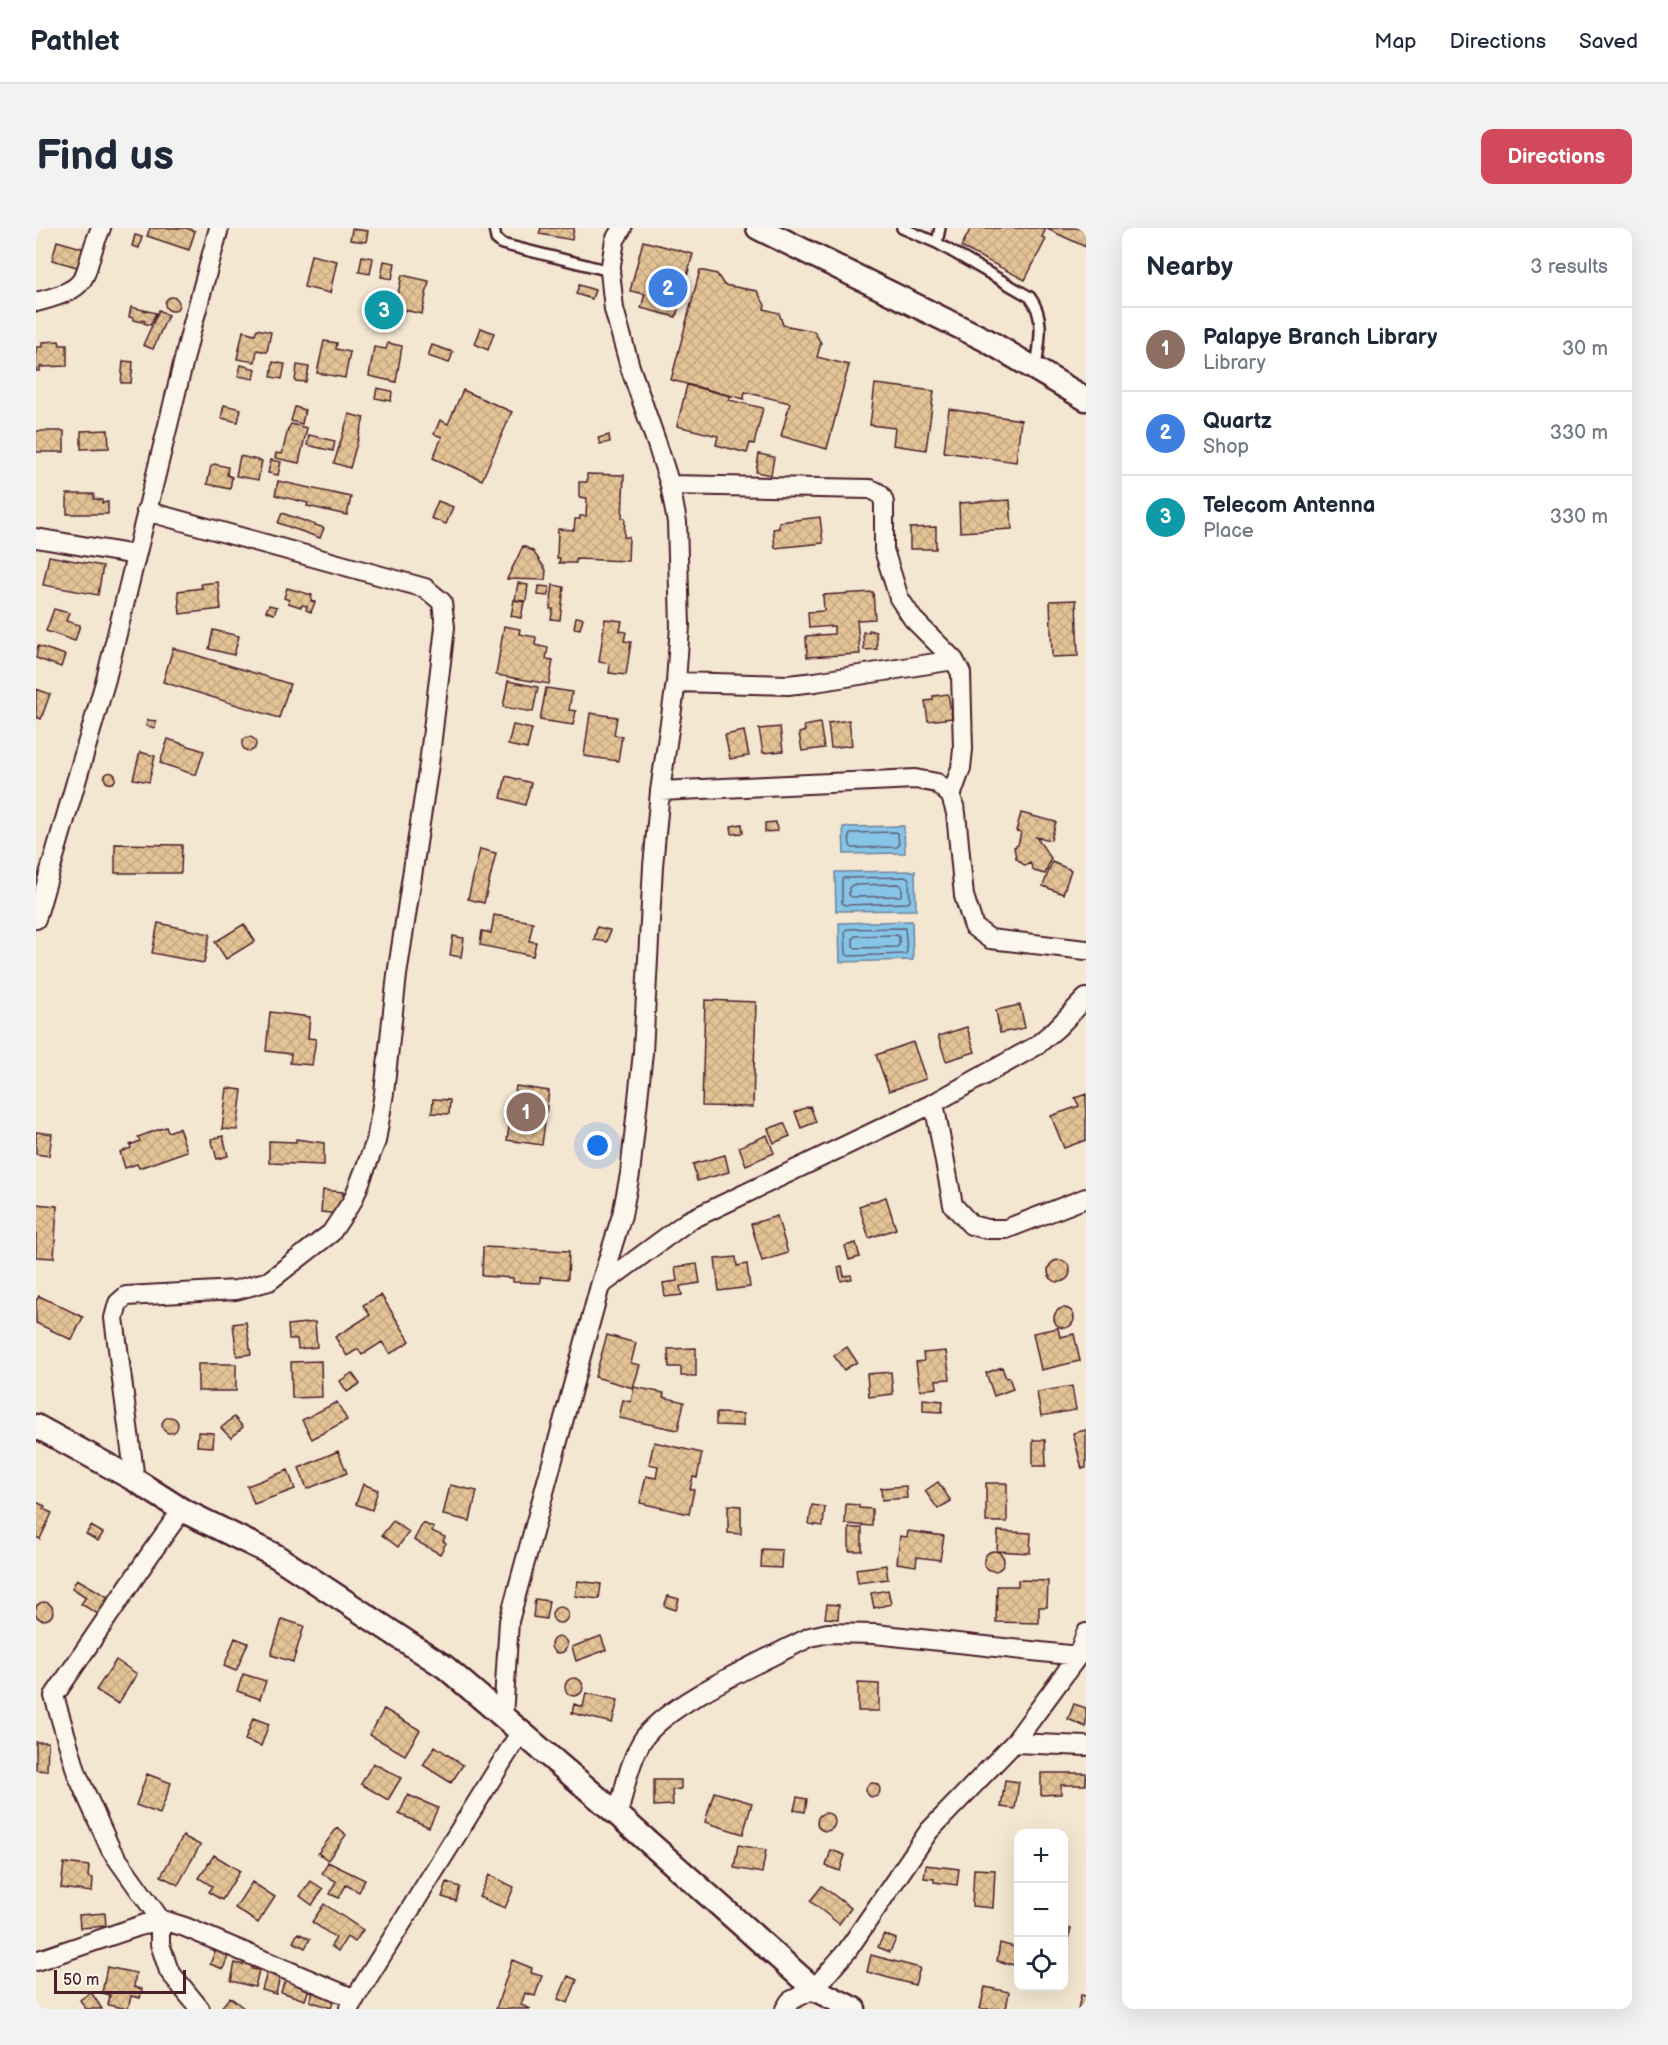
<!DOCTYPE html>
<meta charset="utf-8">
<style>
body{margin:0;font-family:"Balsamiq Sans",sans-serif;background:#f2f2f3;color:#1f2937}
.controls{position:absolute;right:18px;bottom:18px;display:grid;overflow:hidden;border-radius:12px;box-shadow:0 6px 24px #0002}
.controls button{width:54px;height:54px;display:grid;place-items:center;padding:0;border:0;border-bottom:2px solid #e0e1e3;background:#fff;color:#1f2937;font:30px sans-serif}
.scale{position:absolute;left:18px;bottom:15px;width:132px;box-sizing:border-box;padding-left:6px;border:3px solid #4a1f2b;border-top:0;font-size:16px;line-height:21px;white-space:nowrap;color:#4a1f2b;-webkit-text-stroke:4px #fbf7ec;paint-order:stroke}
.you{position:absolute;left:562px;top:918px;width:21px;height:21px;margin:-15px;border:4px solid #fff;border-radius:50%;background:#1a73e8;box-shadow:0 0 0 9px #1a73e833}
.badge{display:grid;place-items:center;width:39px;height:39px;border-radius:50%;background:#d1495b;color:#fff;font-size:20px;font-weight:700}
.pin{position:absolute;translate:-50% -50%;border:3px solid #fff;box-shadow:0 2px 6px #0006}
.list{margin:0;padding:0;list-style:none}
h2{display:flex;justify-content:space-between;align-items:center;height:78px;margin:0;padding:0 24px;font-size:26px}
h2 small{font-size:20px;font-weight:400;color:#747a83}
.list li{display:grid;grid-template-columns:39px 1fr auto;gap:18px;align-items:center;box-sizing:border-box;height:84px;padding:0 24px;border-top:2px solid #e0e1e3}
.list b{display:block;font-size:22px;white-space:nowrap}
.list p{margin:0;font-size:20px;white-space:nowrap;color:#747a83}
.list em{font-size:20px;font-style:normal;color:#747a83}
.icon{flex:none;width:33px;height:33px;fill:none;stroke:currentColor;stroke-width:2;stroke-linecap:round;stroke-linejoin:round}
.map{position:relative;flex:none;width:1050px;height:1781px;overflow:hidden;border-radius:12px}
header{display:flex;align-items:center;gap:36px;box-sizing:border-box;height:84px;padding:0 30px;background:#fff;border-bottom:2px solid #e0e1e3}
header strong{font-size:28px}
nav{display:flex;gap:33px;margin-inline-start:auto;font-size:21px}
.intro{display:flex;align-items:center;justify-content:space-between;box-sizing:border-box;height:144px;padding:0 36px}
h1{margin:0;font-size:42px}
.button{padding:15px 27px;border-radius:12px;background:#d1495b;color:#fff;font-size:21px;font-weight:700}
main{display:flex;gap:36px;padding:0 36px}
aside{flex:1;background:#fff;border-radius:12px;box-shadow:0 6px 24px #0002}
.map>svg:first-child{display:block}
.water{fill:#86c5e7;stroke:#6e839c;stroke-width:1.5}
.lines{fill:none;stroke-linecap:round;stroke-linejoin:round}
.shore{stroke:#626176;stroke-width:1.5}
.building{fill:url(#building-cross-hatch);stroke:#4a1f2b;stroke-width:1.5}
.service-casing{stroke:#4a1f2b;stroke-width:14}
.minor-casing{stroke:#4a1f2b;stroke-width:22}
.tertiary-casing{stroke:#4a1f2b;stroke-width:27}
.service{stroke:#fbf7ec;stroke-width:9}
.minor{stroke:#fbf7ec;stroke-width:18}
.tertiary{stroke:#fbf7ec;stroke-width:22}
</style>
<header>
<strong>Pathlet</strong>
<nav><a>Map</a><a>Directions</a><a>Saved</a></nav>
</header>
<div class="intro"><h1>Find us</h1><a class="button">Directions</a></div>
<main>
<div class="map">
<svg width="1050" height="1781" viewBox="0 0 1050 1781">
<defs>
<pattern id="building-cross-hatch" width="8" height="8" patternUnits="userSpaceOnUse" patternTransform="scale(1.5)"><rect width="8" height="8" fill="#e4c396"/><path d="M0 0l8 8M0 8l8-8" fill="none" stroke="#c5a781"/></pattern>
</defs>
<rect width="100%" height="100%" fill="#f4e7d2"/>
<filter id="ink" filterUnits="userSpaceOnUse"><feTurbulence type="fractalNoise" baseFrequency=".0167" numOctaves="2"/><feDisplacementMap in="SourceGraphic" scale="12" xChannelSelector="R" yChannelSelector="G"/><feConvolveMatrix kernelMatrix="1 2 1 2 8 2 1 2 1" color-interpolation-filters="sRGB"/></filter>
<g filter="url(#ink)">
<!-- water -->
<path class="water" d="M868 598 869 625 808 626 807 599Z
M879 643 880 682 800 683 799 644Z
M876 693 877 732 804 734 803 695Z"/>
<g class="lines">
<!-- shore -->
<path class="shore" d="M860 604 862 606 863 617 861 619 817 620 814 618 813 608 815 605Z
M871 649 873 651 874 673 872 675 809 677 806 675V652L807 650Z
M863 656 866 659V666L864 668 816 669 813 667V660L816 657Z
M869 700 871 724 869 726 813 728 810 726 809 703 811 701Z
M861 707 863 709V717L861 719 820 720 817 718V710L819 708Z"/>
</g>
<!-- building -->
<path class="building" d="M114 0H150L159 3 153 22 111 8Z
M505 0H538L536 12 503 6Z
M935 0H1010L1006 9 1010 11 989 52 925 19Z
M1050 0V19L1011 1V0Z
M316 1 332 3 330 14 314 12Z
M99 7 106 9 103 20 96 18Z
M21 13 60 24 55 43 16 32Z
M607 13 657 26 640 89 605 80 609 66 594 63Z
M275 27 301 33 294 65 268 59Z
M326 28 337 30 334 46 323 44Z
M348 33 359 35 356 51 345 49Z
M664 42 681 46 688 57 721 63 729 77 728 81 743 85 747 97 778 103 785 115 781 129 813 137 791 221 745 208 754 175 709 164 708 171 635 152Z
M366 47 393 53 386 86 359 80Z
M543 57 559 62 556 71 540 66Z
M129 76a7 7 0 1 1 14 0a7 7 0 1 1-14 0Z
M95 79 120 85 114 97 108 95 109 93 106 92V94L98 92V90L93 89Z
M123 82 132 87 117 121 107 117Z
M445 100 458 105 452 122 439 116Z
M221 101 235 104 231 124 221 122 219 134 201 131 207 103 219 106Z
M23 113 24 117H31V138L4 139V143H0V119H6V114Z
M288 113 301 115 300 121 314 124 309 150 281 145Z
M352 115 366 118 360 154 333 148 338 119 350 121Z
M396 117 417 124 413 135 392 128Z
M87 133 97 134 95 155H85Z
M237 134 249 136 246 151 235 149Z
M205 137 220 141 218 151 202 148Z
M261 137 273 139 270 154 259 153Z
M839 156 898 163 890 222 857 217 859 200 834 197Z
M651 157 694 168 693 172 727 180 718 216 714 215 711 225 680 217 682 208 641 198Z
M341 160 356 163 355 173 339 170Z
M427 162 476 184 446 252 397 230 406 209 398 206 404 192 412 196Z
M188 177 205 181 202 194 185 190Z
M259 179 269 182 266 196 255 193Z
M913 181 985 192 980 234 908 224Z
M313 186 328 190 314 240 298 235Z
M255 196 271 200 263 235 239 230 240 225 246 226 252 201Z
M72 202 73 220 45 221V203Z
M0 203H28V224H0Z
M273 207 299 213 297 223 271 217Z
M573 207 574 214 564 216 562 210Z
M723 226 738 229 735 247 720 244Z
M204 228 226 233 222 252 200 248Z
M235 232 245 234 242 247 232 245Z
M178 236 192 239 191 247 196 249 194 261 171 256 175 238Z
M551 246 588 247 586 290H589L588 309H593L592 333 540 331V335H523L524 330H521L522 301 538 302 539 291H544V288H550L551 270 543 269V254H551Z
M242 253 315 269 311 287 271 278 272 275 239 267Z
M31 266H58V271L66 272V275L72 274V286H31Z
M974 272 976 301 924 304 923 275Z
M402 273 417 279 410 296 395 290Z
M246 285 288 300 284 310 242 295Z
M784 289 787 315 739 320 737 301 743 300V294Z
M900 299V321H874V300Z
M487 318 497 323 510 342 509 352 471 351Z
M13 328 67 338 62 367 7 357Z
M182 354 185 381 144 386 142 363 166 360 165 356Z
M482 355 492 357 490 373 479 372Z
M517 357 528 359 524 392 515 391 517 381H514Z
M503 358 513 359 512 368 502 367Z
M251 360 276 367 275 373 279 374 275 384 270 382 271 378 266 377 265 379 252 375 253 372 248 370Z
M837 364 839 391 821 392 824 426 771 429 770 408 798 406V398L773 400 772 384 788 383 787 367Z
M478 372 488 374 485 390 475 388Z
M1040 372 1042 428 1016 429 1014 373Z
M233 377 241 379 238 386 230 383Z
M18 381 33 385 30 393 44 397 39 413 10 403Z
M540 389 547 390 544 401 538 400Z
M569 391 586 393 584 403 590 404 588 413 595 414 590 447 573 445 574 436 563 434Z
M468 398 484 401 483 406 500 409 499 417 512 420 510 431 517 432 513 456 460 447Z
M177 402 203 408 198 427 173 421Z
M833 402 840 404 841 421 828 422 827 404H833Z
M2 418 29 427 25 439 0 430Z
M137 420 254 456 243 490 127 454Z
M472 453 502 459 497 484 467 479Z
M510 460 536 464 533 482 540 483 537 497 504 492Z
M0 461 14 466 5 491 0 489Z
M912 466 916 490 892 493 889 473 897 472V468Z
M554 485 581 489 578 507 586 508 582 533 548 528Z
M111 492 120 493 119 500 110 498Z
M813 492 816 517 795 520 792 495Z
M784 495 788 520 766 523 763 505 769 503 768 498Z
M477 497 496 501 491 521 472 517Z
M744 499 747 523 727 525 723 501Z
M708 503 713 528 694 531 689 507Z
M206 516a7 7 0 1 1 14 0a7 7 0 1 1-14 0Z
M132 511 168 523 160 547 124 535Z
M104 524 119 528 113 554 97 551Z
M68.5 550a5.5 5.5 0 1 1 11 0a5.5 5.5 0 1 1-11 0Z
M470 548 495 555 489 577 465 570Z
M985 585 1020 594 1015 612 1000 609 1015 630 1009 646 998 643 994 635 989 638 980 630 978 619 982 617 985 604 980 603Z
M740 594 741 603 729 604V595Z
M706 596 707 605 696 606 695 598Z
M79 616 146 617 145 645H79Z
M444 621 460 625 448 675 432 671Z
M1016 634 1035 642 1027 666 1007 658Z
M458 687 497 694 493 713 500 714 497 728 444 717 446 703 455 705Z
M122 695 174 706 168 735 116 725Z
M208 696 219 713 190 731 179 714Z
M561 699 574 702 571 714 558 712Z
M417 708 428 710 425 729 414 727Z
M669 772 720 774 717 879 666 878Z
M984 777 989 800 964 805 960 782Z
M234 784 274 789 272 810 280 811 276 837 254 835 255 826 230 823Z
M931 799 939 824 910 833 902 808Z
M877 814 890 851 853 863 840 827Z
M480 858 513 863 506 917 471 912 474 893 469 892 471 875 477 876Z
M191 860 206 862 201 902 186 901Z
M1050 866V912L1028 920 1015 888 1043 878 1039 870Z
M397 871 414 872 413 886 396 885Z
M774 878 780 894 765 900 759 884Z
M748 895 754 908 738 915 732 901Z
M130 899 132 904 143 900 151 923 103 940 101 936 89 940 84 924 95 920 94 917 104 913 102 909Z
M0 904 16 906 13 928 0 926Z
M731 907 738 925 710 937 703 919Z
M187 908 192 928 181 931 175 911Z
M260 911 288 915V937L233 935V913L260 914Z
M689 927 693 944 661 953 657 936Z
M287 962 307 964 305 986 285 984Z
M850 969 860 1001 833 1010 823 978Z
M0 976 21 978 18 1030 0 1029Z
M741 988 752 1025 726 1033 715 996Z
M820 1015 824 1029 813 1032 809 1018Z
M447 1019 533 1023 532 1051 504 1049V1055L477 1054V1050L446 1048Z
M700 1029 701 1038 711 1036 714 1059 683 1063 679 1031Z
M1012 1043a11 11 0 1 1 22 0a11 11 0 1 1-22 0Z
M661 1036 664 1055 644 1058 646 1067 629 1069 627 1055 641 1053 639 1039Z
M806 1038 808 1048 815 1047 816 1051 805 1053 802 1039Z
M345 1067 374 1113 354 1126 346 1114 326 1127 322 1121 311 1128 299 1109 334 1087 327 1077Z
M3 1068 47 1089 36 1112 0 1095V1073Z
M1018 1090a10 10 0 1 1 20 0a10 10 0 1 1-20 0Z
M210 1094 215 1126 201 1128 197 1096Z
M279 1094 281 1119 262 1121 261 1111H253L252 1097Z
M1022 1100 1024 1109 1038 1106 1044 1133 1005 1142 997 1105Z
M571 1107 600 1115 595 1135 604 1137 597 1160 559 1149Z
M811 1119 821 1134 808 1142 798 1128Z
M660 1120V1148H645V1139H633L632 1121Z
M910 1123 914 1151 900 1152 901 1160 884 1162 880 1134 888 1133 887 1125Z
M285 1133 286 1169 256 1170 255 1134Z
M162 1136H200V1163H162Z
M966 1139 970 1150 973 1149 977 1161 958 1168 950 1145Z
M855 1144 857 1166 833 1169 831 1146Z
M316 1145 324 1156 311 1164 304 1153Z
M1036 1158 1040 1182 1005 1188 1001 1164Z
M598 1159 628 1165 627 1169 648 1174 642 1202 583 1190 587 1172 595 1174Z
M887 1171 907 1173 906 1184 887 1183Z
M301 1174 311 1192 276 1211 266 1192Z
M680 1185 707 1186V1198L680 1197Z
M126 1197a8 8 0 1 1 16 0a8 8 0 1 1-16 0Z
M198 1189 207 1199 195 1210 185 1200Z
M1050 1202V1240L1046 1241 1037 1205Z
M162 1204 178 1205 177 1219 161 1218Z
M997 1212H1009L1010 1238H997Z
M618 1214 666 1225 661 1250 657 1249 654 1261 658 1262 653 1286 604 1275 610 1248 620 1250 622 1238 613 1236Z
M302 1223 311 1245 271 1261 263 1240Z
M252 1242 259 1261 218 1276 211 1258Z
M902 1254 915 1273 902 1281 889 1263Z
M950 1255H971V1294H950Z
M327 1256 342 1262 336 1282 320 1276Z
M414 1257 441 1263 434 1293 407 1287Z
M870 1258 871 1270 846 1272 845 1260Z
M0 1274 9 1278 7 1281 16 1285 4 1311 0 1309Z
M810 1276 823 1277V1280L836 1281V1298L809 1296Z
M692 1277 705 1278V1306L692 1305Z
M776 1277 789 1279 787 1298 773 1296Z
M357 1293 373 1304 362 1319 346 1307Z
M387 1295 398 1300 396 1303 409 1309 407 1313 410 1315 404 1326 378 1312Z
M55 1298 67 1305 62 1313 50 1306Z
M813 1300H826V1323H813Z
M872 1303 908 1308 904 1332 881 1329 880 1338 861 1335 864 1308 871 1309Z
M962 1303 995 1305 994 1325 961 1323Z
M726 1321 746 1322 745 1340 725 1339Z
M948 1333a10 10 0 1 1 20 0a10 10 0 1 1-20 0Z
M850 1337 852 1351 822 1355 820 1341Z
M41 1351 72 1369 62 1386 45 1376 50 1369 36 1360Z
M982 1352 1012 1353 1011 1379H1003V1395L960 1394 961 1358H982Z
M542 1353 565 1356 563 1371 539 1368Z
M852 1362 855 1376 838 1380 835 1365Z
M632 1368 643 1371 640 1382 628 1378Z
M499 1371 513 1373 510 1391 497 1389Z
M-1 1383a9 9 0 1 1 18 0a9 9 0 1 1-18 0Z
M791 1376 803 1377 802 1391 789 1390Z
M516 1387a8 8 0 1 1 16 0a8 8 0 1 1-16 0Z
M246 1391 268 1398 257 1434 235 1427Z
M565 1408 570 1422 540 1433 536 1419Z
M515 1417a8 8 0 1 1 16 0a8 8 0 1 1-16 0Z
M199 1410 212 1415 200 1443 188 1438Z
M80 1432 101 1446 82 1476 60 1462Z
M207 1446 230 1453 224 1471 201 1463Z
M529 1459a9 9 0 1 1 18 0a9 9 0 1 1-18 0Z
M822 1455 843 1456V1483H822Z
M550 1465 582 1472 576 1495 536 1485 538 1476 547 1479Z
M1038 1476 1050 1480V1499L1032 1491Z
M348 1481 384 1502 369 1527 334 1507Z
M217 1490 233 1496 225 1518 209 1512Z
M0 1514H12L11 1543 0 1542Z
M399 1518 427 1537 415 1555 387 1537Z
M337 1535 365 1550 352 1572 325 1556Z
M1005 1545H1050V1557H1025V1566L1005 1567Z
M111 1546 135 1555 124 1586 100 1577Z
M618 1552H645V1561L636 1562 637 1577 618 1578Z
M969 1552 983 1554 979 1581 965 1579Z
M830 1562a7 7 0 1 1 14 0a7 7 0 1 1-14 0Z
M678 1564 716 1575 707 1606 669 1594Z
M372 1567 402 1580 393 1599 363 1586Z
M761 1569 771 1571 769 1584 758 1582Z
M781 1594a9 9 0 1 1 18 0a9 9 0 1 1-18 0Z
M301 1600 310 1607 292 1632 282 1625Z
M147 1608 164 1617 142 1657 125 1648Z
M702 1617 730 1622 726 1645 698 1640Z
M795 1622 809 1627 804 1643 790 1638Z
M178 1627 204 1643 186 1672 172 1664 176 1658 163 1650Z
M292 1634 329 1652 323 1664 310 1657 303 1670 294 1666 300 1653 286 1646Z
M28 1635 53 1638 52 1649 57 1650 56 1664 25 1660Z
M890 1637 923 1641 921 1657 898 1654V1651L888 1650Z
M938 1641 959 1642 957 1680 936 1678Z
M453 1647 478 1659 469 1680 443 1669Z
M275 1653 287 1661 276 1677 264 1668Z
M216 1654 239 1669 222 1695 199 1680Z
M411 1654 424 1659 420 1673 406 1669Z
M786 1658 815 1680 803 1696 774 1673Z
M288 1676 327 1702 319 1714 311 1709 302 1723 295 1718 300 1710 276 1694Z
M69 1685 70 1698 44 1700 43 1687Z
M1028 1699 1035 1701 1028 1723Z
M262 1705 274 1711 269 1720 257 1714Z
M848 1706 860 1711 854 1724 842 1719Z
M964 1715 982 1720V1738L961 1733Z
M180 1721 193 1726 187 1741 174 1736Z
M835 1727 884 1740 879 1757 831 1744Z
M476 1732 496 1740 495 1745 506 1748 499 1768 489 1765 485 1777 495 1781H460Z
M208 1733 217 1735 216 1741 223 1742 219 1759 195 1753 199 1735 207 1737Z
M71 1739 100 1745 98 1759 106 1761 104 1770 95 1768 92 1781 72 1777 74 1767 66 1765Z
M231 1745 244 1748 240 1766 226 1762Z
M532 1748 541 1752 532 1775 522 1771Z
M250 1749 274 1758 269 1772 245 1764Z
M949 1759 973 1764 970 1781H944Z
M278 1760 299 1768 295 1780 274 1773Z
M55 1764 66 1781H50L44 1772Z
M1045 1767 1050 1768V1781H1042Z
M194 1769 209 1781H184Z"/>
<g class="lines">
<defs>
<path id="service" d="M458 0 460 11 466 16 574 43
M866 0 901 15 994 69C1010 90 1003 116 1000 140
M901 15 904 0"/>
<path id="minor" d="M0 74C62 59 43 48 65 0
M634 257 834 261C842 264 846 266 848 275V322L863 370 877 391 918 432 925 445 927 521 925 540 915 568
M0 310 100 327
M640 454 752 457 779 454 918 432
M624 563 879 551 901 555 915 568 920 585 928 668 938 699 954 711 1050 722
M0 691 70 451 156 99 183 0
M898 875 917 977 935 997 951 1001H970L1050 970
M564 1058 652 993 898 875 1000 818 1021 800 1050 770
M99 1252 78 1090 82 1075 90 1068 200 1062 233 1053 295 1005 317 972 340 913 348 865 361 747 393 536 409 399 406 374 389 360 110 283
M146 1282 115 1325 18 1468 41 1546 75 1622 124 1691 149 1699 319 1771
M467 1489 473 1393 564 1058 586 987 594 946 607 824 617 638 624 563 640 454 644 398 641 294 634 257 621 216 594 139 578 81 574 43 579 12 586 0
M978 1515 1050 1518
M582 1587C588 1563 593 1535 606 1513 629 1475 732 1431 774 1409L792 1405 839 1406 1042 1428
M0 1733 124 1691V1716L133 1743 164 1781
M313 1780 484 1505
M749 1781 754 1773 778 1761 811 1723 893 1603 978 1515 1042 1428 1050 1405"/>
<path id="tertiary" d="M722 0 950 112 1050 171
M0 1198 99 1252 146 1282 240 1328 409 1439 582 1587 778 1761 818 1781"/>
</defs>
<!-- service casing -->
<use href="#service" class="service-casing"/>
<!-- minor casing -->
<use href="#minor" class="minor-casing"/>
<!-- tertiary casing -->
<use href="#tertiary" class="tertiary-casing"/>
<!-- service -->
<use href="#service" class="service"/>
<!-- minor -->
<use href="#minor" class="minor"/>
<!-- tertiary -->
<use href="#tertiary" class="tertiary"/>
</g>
</g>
</svg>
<div class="controls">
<button>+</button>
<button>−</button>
<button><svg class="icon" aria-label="locate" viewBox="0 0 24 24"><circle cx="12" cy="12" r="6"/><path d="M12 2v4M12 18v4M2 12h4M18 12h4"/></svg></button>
</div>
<div class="scale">50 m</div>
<div class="you"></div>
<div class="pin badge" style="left:490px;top:884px;background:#8d6e63">1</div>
<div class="pin badge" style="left:632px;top:60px;background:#3f7fe0">2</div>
<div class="pin badge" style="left:348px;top:82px;background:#0f9aa8">3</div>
</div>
<aside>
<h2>Nearby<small>3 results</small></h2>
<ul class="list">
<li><span class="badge" style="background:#8d6e63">1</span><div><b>Palapye Branch Library</b><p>Library</p></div><em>30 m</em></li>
<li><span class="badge" style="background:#3f7fe0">2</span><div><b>Quartz</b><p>Shop</p></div><em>330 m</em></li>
<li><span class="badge" style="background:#0f9aa8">3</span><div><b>Telecom Antenna</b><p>Place</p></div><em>330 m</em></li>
</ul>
</aside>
</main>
